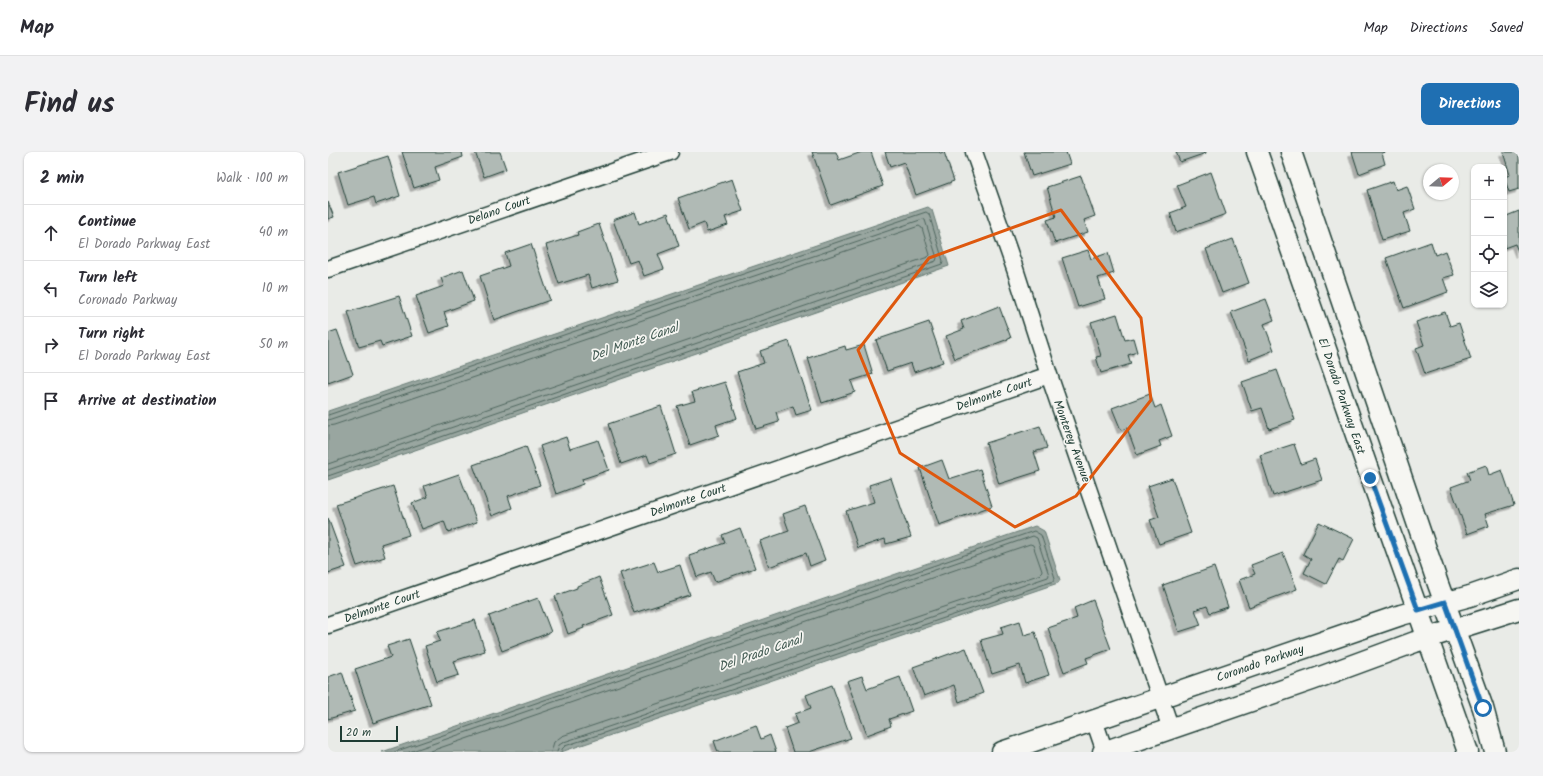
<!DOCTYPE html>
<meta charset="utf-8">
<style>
body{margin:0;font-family:Kalam,sans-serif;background:#f2f2f3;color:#2b2b33}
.controls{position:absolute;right:12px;top:12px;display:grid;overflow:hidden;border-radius:8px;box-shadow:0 1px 3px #0004}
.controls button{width:36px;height:36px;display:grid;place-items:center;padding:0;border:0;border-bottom:1px solid #e1e1e2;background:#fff;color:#2b2b33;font:20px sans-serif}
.compass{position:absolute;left:1095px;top:12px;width:36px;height:36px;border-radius:50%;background:#fff;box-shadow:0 1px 3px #0004;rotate:71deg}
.scale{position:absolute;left:12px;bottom:10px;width:58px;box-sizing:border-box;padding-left:4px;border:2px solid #1f3d34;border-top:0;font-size:11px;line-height:14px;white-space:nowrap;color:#1f3d34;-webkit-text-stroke:3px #f6f6f2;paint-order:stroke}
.stop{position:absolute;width:12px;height:12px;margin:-9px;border:3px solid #1f6fb2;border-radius:50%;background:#fff}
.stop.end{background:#1f6fb2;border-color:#fff;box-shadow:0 1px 4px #0008}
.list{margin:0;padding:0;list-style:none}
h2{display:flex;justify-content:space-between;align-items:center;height:52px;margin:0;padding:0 16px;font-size:17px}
h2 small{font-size:13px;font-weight:400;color:#7c7c81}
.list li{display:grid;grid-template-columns:26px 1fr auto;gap:12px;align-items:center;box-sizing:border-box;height:56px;padding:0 16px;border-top:1px solid #e1e1e2}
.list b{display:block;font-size:15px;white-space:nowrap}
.list p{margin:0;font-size:13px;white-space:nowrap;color:#7c7c81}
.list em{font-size:13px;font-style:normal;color:#7c7c81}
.icon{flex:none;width:22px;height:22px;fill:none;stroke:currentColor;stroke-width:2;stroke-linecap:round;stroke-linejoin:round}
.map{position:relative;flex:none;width:1191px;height:600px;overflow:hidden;border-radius:8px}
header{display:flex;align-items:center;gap:24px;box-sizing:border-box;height:56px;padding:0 20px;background:#fff;border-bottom:1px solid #e1e1e2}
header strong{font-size:19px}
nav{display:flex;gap:22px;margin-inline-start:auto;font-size:14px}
.intro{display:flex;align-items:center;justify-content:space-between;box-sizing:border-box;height:96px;padding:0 24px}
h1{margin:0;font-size:28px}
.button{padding:10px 18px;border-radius:8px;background:#1f6fb2;color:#fff;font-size:14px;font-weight:700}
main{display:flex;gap:24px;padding:0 24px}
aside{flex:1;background:#fff;border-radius:8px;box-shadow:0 1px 3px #0004}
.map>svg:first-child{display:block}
.water{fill:#99a6a0;stroke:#687c75}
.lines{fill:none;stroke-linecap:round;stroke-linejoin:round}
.shore{stroke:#50675f;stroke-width:1}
.building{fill:#b0bab5;stroke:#1f3d34;filter:url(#shadow)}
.minor-casing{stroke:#1f3d34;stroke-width:19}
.tertiary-casing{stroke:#1f3d34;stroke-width:23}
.minor{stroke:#f6f6f2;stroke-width:16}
.tertiary{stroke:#f6f6f2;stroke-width:20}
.route{stroke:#1f6fb2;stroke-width:5}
.marked{fill:none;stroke:#de580e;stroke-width:3;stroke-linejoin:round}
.labels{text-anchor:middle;stroke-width:3.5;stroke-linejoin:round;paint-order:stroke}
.street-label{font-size:12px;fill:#1f3d34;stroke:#f6f6f2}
.water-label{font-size:13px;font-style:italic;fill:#445c54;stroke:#f6f6f2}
</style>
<header>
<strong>Map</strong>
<nav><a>Map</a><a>Directions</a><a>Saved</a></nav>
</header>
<div class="intro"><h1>Find us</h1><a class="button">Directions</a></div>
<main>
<aside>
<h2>2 min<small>Walk · 100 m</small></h2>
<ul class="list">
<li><svg class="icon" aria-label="ahead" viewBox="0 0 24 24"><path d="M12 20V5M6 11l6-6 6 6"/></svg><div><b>Continue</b><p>El Dorado Parkway East</p></div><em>40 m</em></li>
<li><svg class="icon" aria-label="left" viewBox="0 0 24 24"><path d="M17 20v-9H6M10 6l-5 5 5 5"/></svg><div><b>Turn left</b><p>Coronado Parkway</p></div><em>10 m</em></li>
<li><svg class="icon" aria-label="right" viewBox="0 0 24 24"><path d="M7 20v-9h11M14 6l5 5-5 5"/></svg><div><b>Turn right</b><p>El Dorado Parkway East</p></div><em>50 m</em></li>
<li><svg class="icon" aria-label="arrive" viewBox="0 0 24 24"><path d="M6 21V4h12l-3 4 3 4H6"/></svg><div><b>Arrive at destination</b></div></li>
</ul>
</aside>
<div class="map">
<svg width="1191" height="600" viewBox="0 0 1191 600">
<defs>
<filter id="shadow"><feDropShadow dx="-3.5" dy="3.5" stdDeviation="0" flood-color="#0004"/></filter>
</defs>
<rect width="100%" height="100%" fill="#e9ebe7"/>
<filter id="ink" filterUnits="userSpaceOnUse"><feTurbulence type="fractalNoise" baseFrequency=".025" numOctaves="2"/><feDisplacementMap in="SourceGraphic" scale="8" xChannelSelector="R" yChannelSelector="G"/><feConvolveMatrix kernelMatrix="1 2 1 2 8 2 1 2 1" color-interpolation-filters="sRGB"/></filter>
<g filter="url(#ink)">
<!-- water -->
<path class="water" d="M600 55 604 58 621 114 0 328V259Z
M707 374 716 379 732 428 730 431 233 600H54Z"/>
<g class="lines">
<!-- shore -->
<path class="shore" d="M0 263 598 60 601 62 615 109 614 112 0 324
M0 268 595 67 597 68 609 106 608 109 0 318
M0 274 6 273 591 74 594 76 602 103 600 105 0 312
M66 600 706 379 713 383 727 426 726 429 237 594 234 597V600
M81 600 705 384 709 386 721 423 720 425 236 590 231 593 229 600
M100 600 702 392 705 393 714 419 713 422 234 584 226 590 223 600"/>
</g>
<!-- building -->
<path class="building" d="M74 0H134L135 5 107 15 111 28 86 36Z
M147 0H172L178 17 156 25Z
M484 0H508L511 8 534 0H543L555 34 503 53Z
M557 0H611L612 1 616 0 626 29 588 43 576 10 562 15Z
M696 0H738L742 12 704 24Z
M848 0H878V1L852 10Z
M1024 0H1058L1054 1 1057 12 1031 22Z
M1175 0H1191V37L1181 40 1176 25 1182 23Z
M60 4 72 44 48 52 46 45 20 53 10 20Z
M883 20 898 62 848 80 842 61 858 55 849 33Z
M753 24 767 64 756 68 760 80 727 91 719 68 728 65 719 35Z
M404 27 415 59 397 65 400 73 379 80 376 71 361 77 350 46Z
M1065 29 1068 38 1079 34 1087 57 1076 61 1082 79 1054 88 1039 38Z
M0 50 6 65 0 67Z
M1191 59V102L1187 92 1176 96V65Z
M307 60 311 72 340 61 351 94 330 102 336 117 316 124 310 108 301 111 285 68Z
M271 72 290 128 264 136 260 123 231 132 218 93 250 83 249 80Z
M905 87 921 131 894 141 878 97Z
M1103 90 1107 103 1117 99 1126 123 1115 126 1120 140 1076 156 1058 106Z
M203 92 222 148 166 168 152 124 181 114 177 101Z
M760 98 763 107 780 101 786 121 770 126 777 147 750 155 734 106Z
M135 118 146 149 116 160 121 174 101 181 88 144 116 134 113 126Z
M71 144 84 184 54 194 52 189 31 195 20 160Z
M938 147 946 168 936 172 946 198 921 208 903 160Z
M671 154 683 186 627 207 618 184 636 177 633 169Z
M1117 160 1122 174 1131 171 1143 207 1097 222 1088 196 1096 193 1088 170Z
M789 162 797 188 805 186 809 200 800 203 803 212 773 221 768 205 773 204 763 170Z
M601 170 615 210 586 220 583 211 559 219 548 188Z
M9 178 25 222 0 231V181Z
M461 189 484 258 468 263 465 254 448 260 451 270 428 277 409 220 436 211 432 199Z
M536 193 545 222 523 229 527 240 494 251 480 206 517 194 518 198Z
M949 218 967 268 941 277 934 256 924 259 914 230Z
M397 230 409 266 388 273 391 283 362 293 349 254 367 249 364 240Z
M822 242 827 256 833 253 844 284 831 289 833 294 809 303 799 276 793 278 784 256Z
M333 254 348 302 322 311 319 303 293 312 280 272Z
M712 274 719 296 706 300 712 319 671 332 658 291Z
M238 285 242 297 270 288 281 318 254 327 255 332 228 342 212 294Z
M966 292 973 312 987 307 994 328 945 344 932 303Z
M198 294 212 333 180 344 184 356 164 364 145 313Z
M614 308 621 327 652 317 664 354 611 373 592 316Z
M1158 313 1161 323 1174 318 1186 353 1157 362 1161 374 1139 382 1123 335 1142 328 1139 320Z
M131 322 149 370 120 380 116 369 94 377 84 351 100 345 96 334Z
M563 326 583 385 558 392 557 387 530 396 518 359 546 350 541 333Z
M844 326 863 381 831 392 822 368 831 365 820 334Z
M65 334 81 383 53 392 57 405 29 414 8 352Z
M477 354 497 408 482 414 478 401 441 415 432 389 461 379 455 362Z
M0 366 18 415 0 421Z
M991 370 1026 387 1015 409 1011 407 998 432 976 421 983 407 975 402Z
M412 376 427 416 387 430 383 420 369 425 361 403 397 391 394 383Z
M955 401 969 437 921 455 911 428 927 422 923 413Z
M326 410 330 420 352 413 362 443 306 461 292 421Z
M886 415 900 455 882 461 879 454 867 458 873 473 851 480 835 433Z
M271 425 285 463 255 474 256 476 240 482 227 444 249 436V434Z
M210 446 223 480 174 499 161 464Z
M765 448 783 497 758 506 760 511 736 520 720 476 749 466 746 456Z
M147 468 157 499 126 509 131 523 109 530 97 494 112 489 109 480Z
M692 469 696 483 707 480 721 523 697 531 692 513 664 522 653 488 675 482 673 475Z
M81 487 103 552 45 571 27 517 63 505 59 494Z
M638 496 655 541 631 550 626 533 596 544 585 515Z
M14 520 27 559 0 567V525Z
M534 524 539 537 572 525 584 559 561 567 563 574 539 583 519 529Z
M504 533 523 586 481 600H465L457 576 470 571 467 562 483 556 478 543Z
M428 573 433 587 442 583 448 600H390L386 589Z"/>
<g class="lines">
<defs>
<path id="minor" d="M646 0 687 117 721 223 843 577
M0 117 342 0
M0 473 721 223
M766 568 777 600"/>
<path id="tertiary" d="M929 0 1043 326 1140 600
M963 0 1110 432 1155 556 1167 600
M674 600 1073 463 1142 444 1191 427
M775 600 984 528 1087 490 1191 457"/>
</defs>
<!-- minor casing -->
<use href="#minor" class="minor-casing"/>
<!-- tertiary casing -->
<use href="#tertiary" class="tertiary-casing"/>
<!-- minor -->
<use href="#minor" class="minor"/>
<!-- tertiary -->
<use href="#tertiary" class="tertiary"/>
</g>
</g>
<g class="lines" filter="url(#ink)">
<!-- route -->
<path class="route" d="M1042 326 1090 458 1117 450 1155 556"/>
</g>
<!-- marked area -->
<path class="marked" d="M733 58 813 166 823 248 748 344 687 375 572 301 530 198 601 106Z"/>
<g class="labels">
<!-- street labels -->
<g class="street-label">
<text transform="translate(171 58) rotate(-19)" y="4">Delano Court</text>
<text transform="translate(666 242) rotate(-19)" y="4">Delmonte Court</text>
<text transform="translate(1014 244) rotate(71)" y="4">El Dorado Parkway East</text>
<text transform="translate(744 289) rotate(70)" y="4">Monterey Avenue</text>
<text transform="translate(360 348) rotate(-19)" y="4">Delmonte Court</text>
<text transform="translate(54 454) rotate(-19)" y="4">Delmonte Court</text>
<text transform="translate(932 511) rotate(-19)" y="4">Coronado Parkway</text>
</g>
<!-- water labels -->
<g class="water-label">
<text transform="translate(306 189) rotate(-19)" y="5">Del Monte Canal</text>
<text transform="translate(432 500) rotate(-19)" y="5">Del Prado Canal</text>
</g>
</g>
</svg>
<div class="controls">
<button>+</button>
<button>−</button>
<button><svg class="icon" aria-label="locate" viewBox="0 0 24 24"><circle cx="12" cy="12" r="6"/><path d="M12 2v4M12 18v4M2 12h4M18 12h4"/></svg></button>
<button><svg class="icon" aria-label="layers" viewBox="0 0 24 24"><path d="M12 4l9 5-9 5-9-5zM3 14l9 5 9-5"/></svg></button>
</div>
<svg class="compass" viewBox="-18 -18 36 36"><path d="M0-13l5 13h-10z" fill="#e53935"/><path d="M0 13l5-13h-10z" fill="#7c7c81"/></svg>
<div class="scale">20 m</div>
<div class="stop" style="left:1155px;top:556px"></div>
<div class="stop end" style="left:1042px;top:326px"></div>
</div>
</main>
